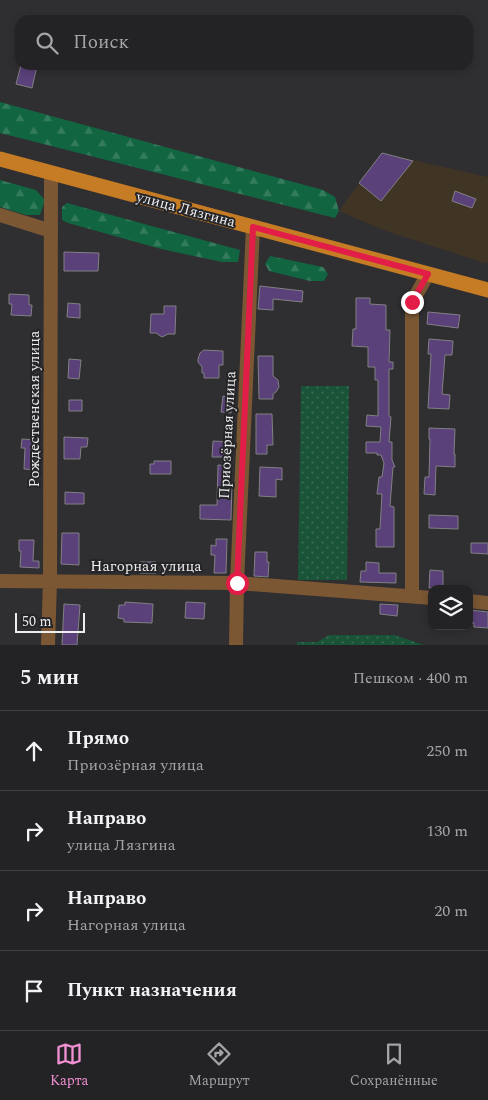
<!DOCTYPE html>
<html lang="ru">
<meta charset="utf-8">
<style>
body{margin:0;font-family:Spectral,serif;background:#2b2a2d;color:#f1f3f6}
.controls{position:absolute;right:15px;bottom:15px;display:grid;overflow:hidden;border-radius:10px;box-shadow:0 2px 8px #0003}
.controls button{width:45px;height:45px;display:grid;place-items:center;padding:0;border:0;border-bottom:1px solid #403f42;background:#232225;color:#f1f3f6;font:25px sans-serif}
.scale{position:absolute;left:15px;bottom:12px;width:70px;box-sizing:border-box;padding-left:5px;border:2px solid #edecee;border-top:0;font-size:14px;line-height:18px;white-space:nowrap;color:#edecee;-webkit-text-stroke:4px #252527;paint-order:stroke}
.stop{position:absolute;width:15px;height:15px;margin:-11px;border:4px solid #e11d48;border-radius:50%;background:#fff}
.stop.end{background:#e11d48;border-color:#fff;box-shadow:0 1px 5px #0008}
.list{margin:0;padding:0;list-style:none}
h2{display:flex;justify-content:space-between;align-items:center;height:65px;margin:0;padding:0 20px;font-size:21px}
h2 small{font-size:16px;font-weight:400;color:#a3a4a7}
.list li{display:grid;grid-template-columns:32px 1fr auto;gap:15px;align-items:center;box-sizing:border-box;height:80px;padding:0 20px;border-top:1px solid #403f42}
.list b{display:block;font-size:19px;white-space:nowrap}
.list p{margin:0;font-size:16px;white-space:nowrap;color:#a3a4a7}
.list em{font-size:16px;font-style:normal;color:#a3a4a7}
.icon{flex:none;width:28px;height:28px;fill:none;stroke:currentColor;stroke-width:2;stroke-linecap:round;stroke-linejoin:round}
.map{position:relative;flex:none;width:488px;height:645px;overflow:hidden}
.search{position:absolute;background:#232225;box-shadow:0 2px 8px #0003;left:15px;right:15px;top:15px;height:55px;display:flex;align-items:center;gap:12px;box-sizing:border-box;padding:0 18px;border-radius:15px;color:#a3a4a7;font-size:19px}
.sheet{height:385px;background:#232225}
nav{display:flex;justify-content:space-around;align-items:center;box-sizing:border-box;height:70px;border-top:1px solid #403f42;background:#232225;font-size:14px;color:#a3a4a7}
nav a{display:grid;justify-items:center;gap:2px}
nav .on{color:#f391d5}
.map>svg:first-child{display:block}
.industrial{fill:#403425}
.green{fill:url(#green-dots)}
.forest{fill:url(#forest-firs)}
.building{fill:#5b417a;stroke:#818083}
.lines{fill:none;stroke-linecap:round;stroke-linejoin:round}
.minor{stroke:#7b5733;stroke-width:14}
.major{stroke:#c67c24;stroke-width:15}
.route{stroke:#e11d48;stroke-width:6}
.labels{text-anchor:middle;stroke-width:4;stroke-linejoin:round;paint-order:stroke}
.street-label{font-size:15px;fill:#edecee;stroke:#252527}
</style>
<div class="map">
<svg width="488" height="645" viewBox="0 0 488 645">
<defs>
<pattern id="green-dots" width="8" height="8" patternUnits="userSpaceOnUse" patternTransform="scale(1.25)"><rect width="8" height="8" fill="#195338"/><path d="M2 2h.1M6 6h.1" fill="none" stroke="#3b6c55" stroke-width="1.8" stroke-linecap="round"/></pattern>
<pattern id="forest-firs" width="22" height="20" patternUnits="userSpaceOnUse" patternTransform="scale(1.25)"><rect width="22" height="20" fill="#116541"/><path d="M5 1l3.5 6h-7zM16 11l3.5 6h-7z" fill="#347b5d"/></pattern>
</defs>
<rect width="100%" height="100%" fill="#2f2e31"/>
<!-- industrial -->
<path class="industrial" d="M382 153 488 177V263L481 262 383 230 339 211 359 183Z"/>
<!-- green -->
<path class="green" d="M301 386H349L347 580H298Z
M329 635H395L424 645H297V642H317Z"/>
<!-- forest -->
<path class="forest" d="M0 102 323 190 335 197 339 211 335 218 0 133Z
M0 180 36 190 45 200 40 215H26L0 207Z
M67 203 240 250 238 262H222L161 249 68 223 62 220V207Z
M270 256 323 267 328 274 324 281H310L269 271 265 264Z"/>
<!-- building -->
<path class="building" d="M21 65 37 66 32 88 16 84Z
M382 153 413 161 381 201 359 183Z
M455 191 476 199 472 208 452 201Z
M64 252 99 253 98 271H64Z
M260 286 303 291 302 302 273 299V310L258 309Z
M9 294 29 295V305H32L31 316 11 315 12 304H9Z
M356 298H370V304L386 305V330H390L389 362H393V369H389V416L391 417 389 442H392V460L395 467H393L390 506 394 507V547H376V529H380L382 494H377L379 477H382L384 463 381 455H377V453H366V442H380L381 427 366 426 367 415 378 416V380H375V367H368V347L352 346 353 329H356Z
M68 303 80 304V318L67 317Z
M164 306H176L175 334H168L162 337 156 333H150L151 314H164Z
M428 312 460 315 458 328 427 324Z
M429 339 453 341 452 355H445L442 394 450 395 449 409 428 408 431 354H428Z
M204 350 223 351V365H219V378H204V373H202V367L198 362V359L200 353Z
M258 356H273V376L278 380 279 387 276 392 273 394V399H259Z
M69 359 81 360 79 379 68 378Z
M223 396 233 398 231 413 221 412Z
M69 400H82V411H69Z
M256 414H272L273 445H267V454H256Z
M429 428 455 429 454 454H455V467L436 466 435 495 424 494 425 477H429L430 439H429Z
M64 437 88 438 87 447H81L80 459H64Z
M22 439 38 440 37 470 24 469 25 448H21Z
M213 441 232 442 231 454H224V457H212Z
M154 461H171V474H150V464H154Z
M218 465 230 466 229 483H232L231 520 200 519V505H217Z
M260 467 282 468V480L276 479V497L259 496Z
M65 492 84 493V504H65Z
M429 515 458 516V529L429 528Z
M62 533H79V565L61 564Z
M216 539H227L226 573H214L215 555H211V545L216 546Z
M19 540H34L33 561H39V568L20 567 21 551H19Z
M471 543H488V554L471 553Z
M255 552H267V562H269L268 577 254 576Z
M140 562H156V573H140Z
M366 562 379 563V573H396V583L360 582 361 571H366Z
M430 570 443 571V588H429Z
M125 602 153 604 152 623 124 622V619L118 618 119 605H125Z
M186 602 205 603 204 619 185 618Z
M64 604 80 605 77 645H62Z
M380 604 398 605 397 616 380 614Z
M470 610 488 612V628L474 627V623H469Z"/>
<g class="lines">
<!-- minor -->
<path class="minor" d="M0 215 51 231
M0 581 237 583 432 598
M412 596V302L428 274
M469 601 488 603
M48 645 50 581 51 173
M236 645 237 583 253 227"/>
<!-- major -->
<path class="major" d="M0 159 488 290"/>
</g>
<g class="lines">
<!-- route -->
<path class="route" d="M237 583 253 227 428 274 412 302"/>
</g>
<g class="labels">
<!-- street labels -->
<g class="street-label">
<text transform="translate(186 209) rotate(15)" y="5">улица Лязгина</text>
<text transform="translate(34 409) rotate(-90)" y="5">Рождественская улица</text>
<text transform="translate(227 435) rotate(-87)" y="5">Приозёрная улица</text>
<text x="146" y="571">Нагорная улица</text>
</g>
</g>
</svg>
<div class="controls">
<button><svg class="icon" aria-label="layers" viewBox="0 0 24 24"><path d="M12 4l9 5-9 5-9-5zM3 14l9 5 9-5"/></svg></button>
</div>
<div class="scale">50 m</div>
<div class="stop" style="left:237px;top:583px"></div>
<div class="stop end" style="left:412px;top:302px"></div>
<div class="search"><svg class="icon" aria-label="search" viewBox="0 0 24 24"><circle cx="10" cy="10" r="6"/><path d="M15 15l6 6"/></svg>Поиск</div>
</div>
<section class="sheet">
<h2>5 мин<small>Пешком · 400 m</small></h2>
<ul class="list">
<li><svg class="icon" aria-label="ahead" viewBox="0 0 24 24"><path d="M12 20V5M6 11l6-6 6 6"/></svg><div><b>Прямо</b><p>Приозёрная улица</p></div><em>250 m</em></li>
<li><svg class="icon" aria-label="right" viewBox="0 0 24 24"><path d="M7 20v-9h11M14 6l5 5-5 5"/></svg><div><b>Направо</b><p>улица Лязгина</p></div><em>130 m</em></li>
<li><svg class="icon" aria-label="right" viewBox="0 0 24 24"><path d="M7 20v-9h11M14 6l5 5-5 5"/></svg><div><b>Направо</b><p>Нагорная улица</p></div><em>20 m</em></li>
<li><svg class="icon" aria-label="arrive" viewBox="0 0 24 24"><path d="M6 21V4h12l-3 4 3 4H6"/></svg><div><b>Пункт назначения</b></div></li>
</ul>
</section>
<nav>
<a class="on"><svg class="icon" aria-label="map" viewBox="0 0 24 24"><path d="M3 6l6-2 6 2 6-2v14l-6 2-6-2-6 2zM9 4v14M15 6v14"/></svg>Карта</a>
<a><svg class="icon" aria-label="directions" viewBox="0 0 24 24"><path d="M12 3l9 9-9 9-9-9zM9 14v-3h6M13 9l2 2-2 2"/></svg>Маршрут</a>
<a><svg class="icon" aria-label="saved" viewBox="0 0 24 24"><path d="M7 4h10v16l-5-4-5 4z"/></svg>Сохранённые</a>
</nav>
